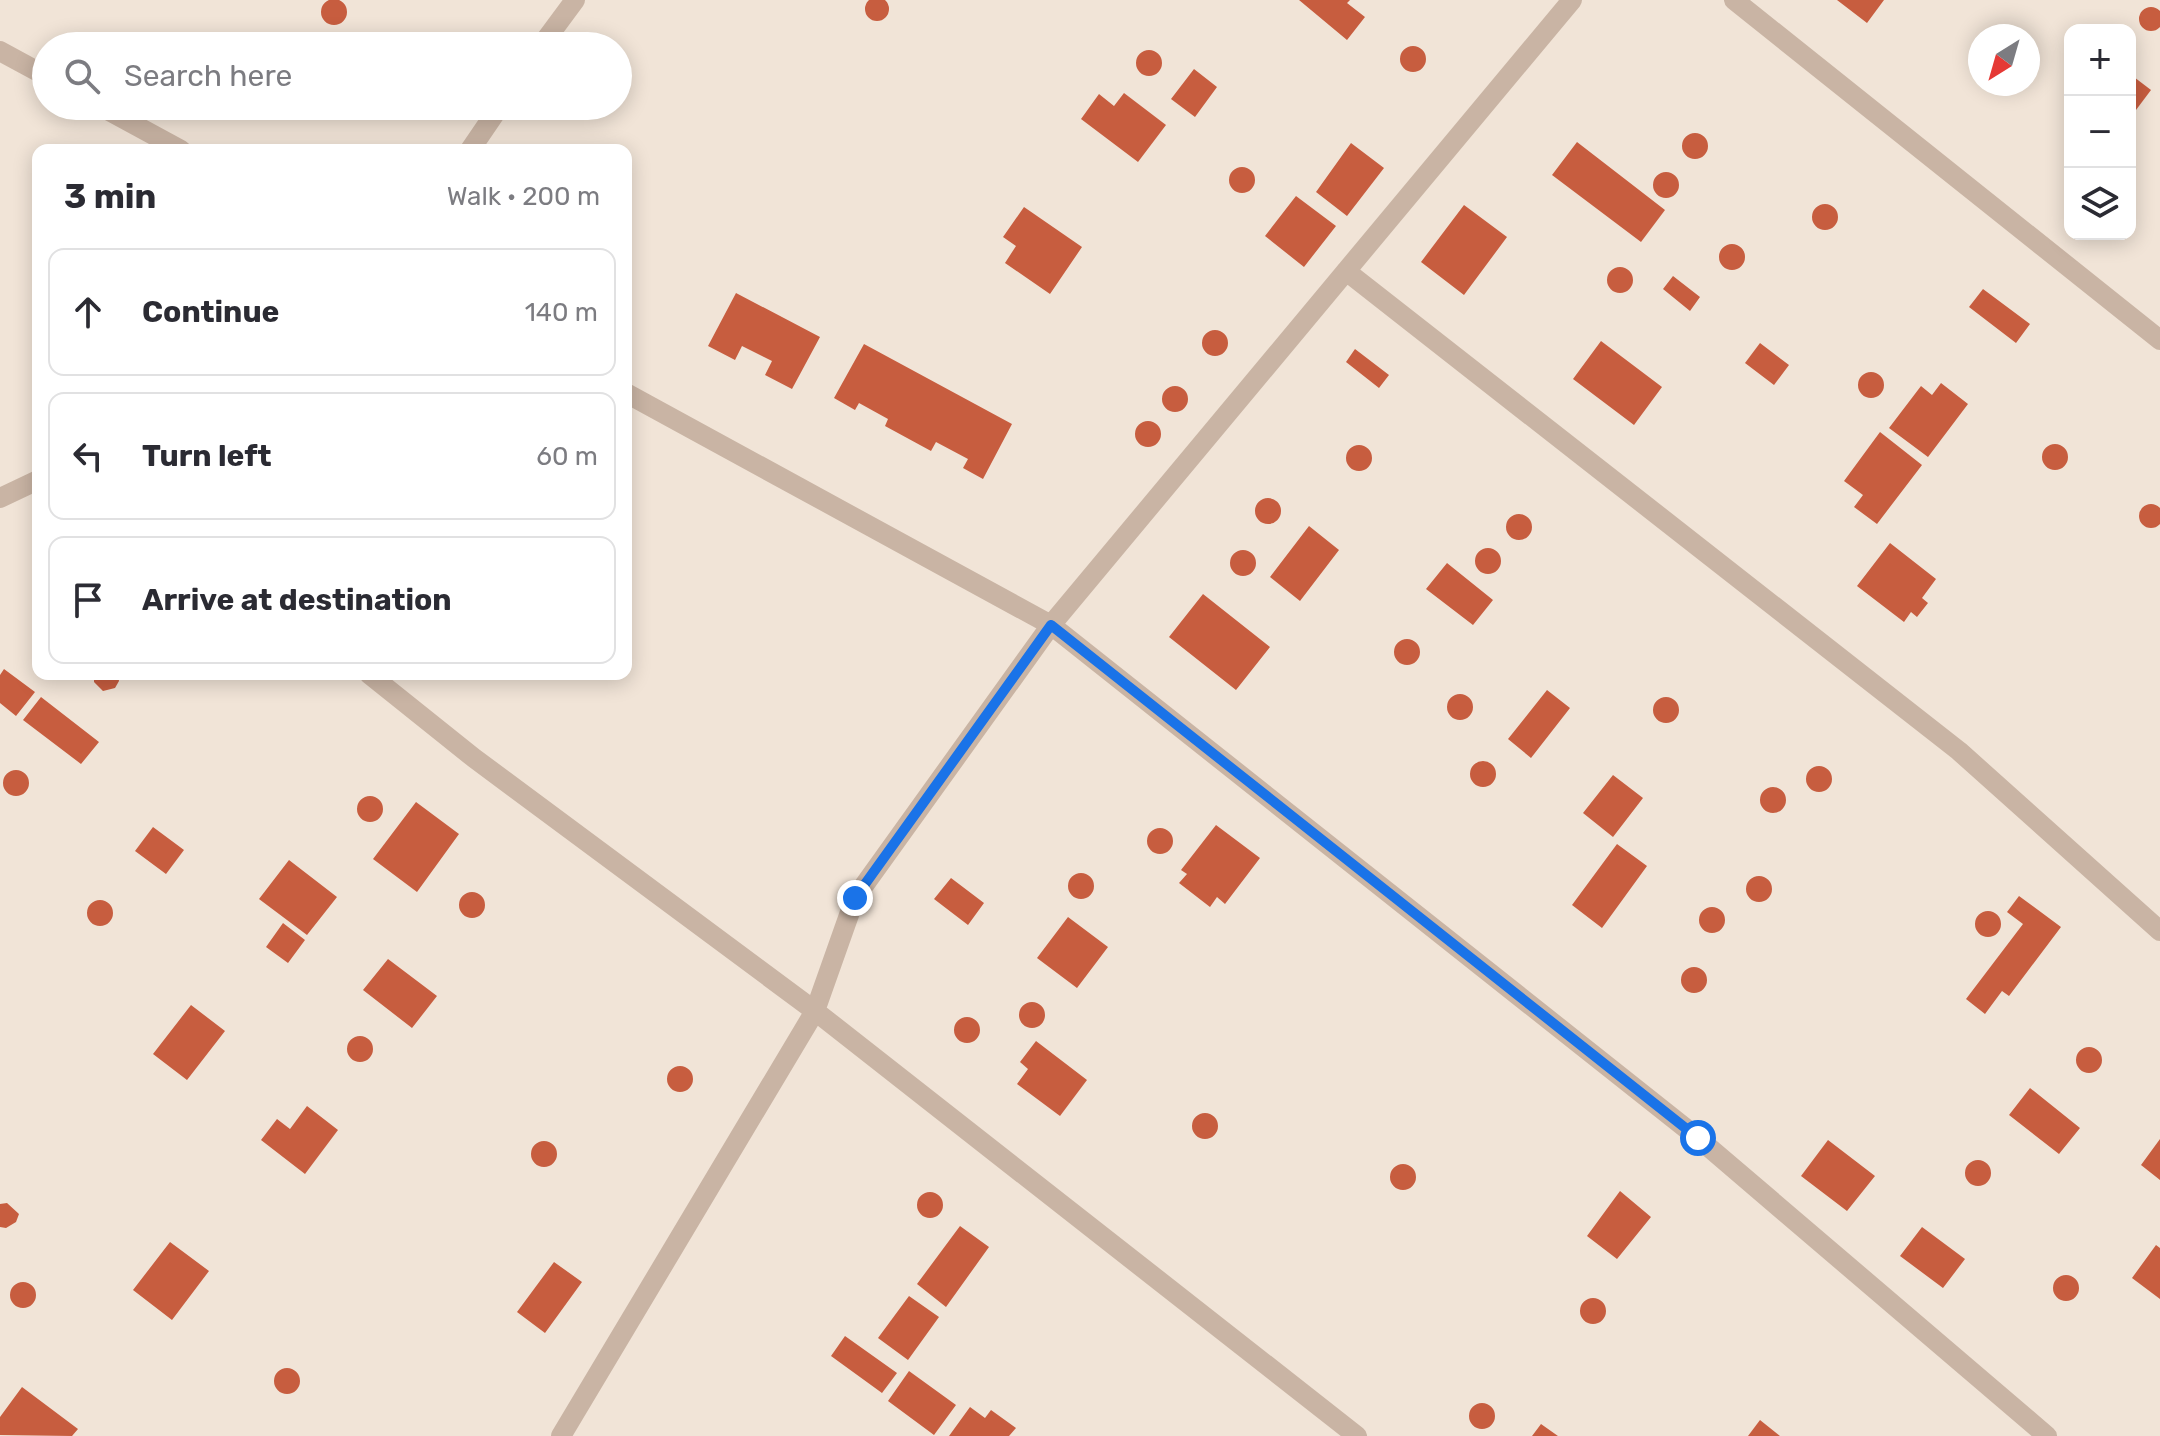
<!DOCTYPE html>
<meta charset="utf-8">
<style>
body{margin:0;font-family:Rubik,sans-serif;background:#f2f2f3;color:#2b2b33}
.controls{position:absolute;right:24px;top:24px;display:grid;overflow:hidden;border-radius:16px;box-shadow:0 4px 20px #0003}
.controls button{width:72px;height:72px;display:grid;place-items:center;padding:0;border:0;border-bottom:2px solid #e1e1e2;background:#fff;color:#2b2b33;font:40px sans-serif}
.compass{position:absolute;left:1968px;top:24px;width:72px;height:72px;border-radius:50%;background:#fff;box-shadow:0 4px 20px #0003;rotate:217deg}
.stop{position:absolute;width:24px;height:24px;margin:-18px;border:6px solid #1a73e8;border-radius:50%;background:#fff}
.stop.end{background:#1a73e8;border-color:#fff;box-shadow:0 2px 8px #0008}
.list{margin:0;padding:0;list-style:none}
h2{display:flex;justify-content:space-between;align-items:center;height:104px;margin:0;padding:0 32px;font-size:34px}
h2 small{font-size:26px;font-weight:400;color:#7c7c81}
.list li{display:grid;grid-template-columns:52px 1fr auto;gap:24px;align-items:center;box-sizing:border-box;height:128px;margin:0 16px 16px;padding:0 16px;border:2px solid #e1e1e2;border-radius:16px}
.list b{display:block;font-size:30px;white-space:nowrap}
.list em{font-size:26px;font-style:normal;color:#7c7c81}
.icon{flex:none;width:44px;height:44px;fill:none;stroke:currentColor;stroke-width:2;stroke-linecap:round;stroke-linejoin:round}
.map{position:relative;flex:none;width:2160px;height:1436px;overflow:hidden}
.search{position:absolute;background:#fff;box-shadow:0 4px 20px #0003;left:32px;top:32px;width:600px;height:88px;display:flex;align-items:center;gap:20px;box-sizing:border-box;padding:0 28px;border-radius:44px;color:#7c7c81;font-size:30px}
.panel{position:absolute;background:#fff;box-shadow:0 4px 20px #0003;left:32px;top:144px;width:600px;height:536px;border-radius:16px}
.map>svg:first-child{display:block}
.building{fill:#c75d3f}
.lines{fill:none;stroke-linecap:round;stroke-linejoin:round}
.minor{stroke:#c9b4a4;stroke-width:20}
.route{stroke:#1a73e8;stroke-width:10}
</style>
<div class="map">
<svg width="2160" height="1436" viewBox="0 0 2160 1436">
<rect width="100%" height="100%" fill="#f1e4d7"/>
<!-- building -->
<path class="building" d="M865 9a12 12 0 1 1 24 0a12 12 0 1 1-24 0Z
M321 12a13 13 0 1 1 26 0a13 13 0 1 1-26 0Z
M1299 0H1350L1347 3 1365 17 1347 40Z
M1837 0H1884L1867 23Z
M2139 19a12 12 0 1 1 24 0a12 12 0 1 1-24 0Z
M1400 59a13 13 0 1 1 26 0a13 13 0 1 1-26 0Z
M1136 63a13 13 0 1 1 26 0a13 13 0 1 1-26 0Z
M1194 69 1217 87 1195 117 1171 99Z
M2130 74 2151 90 2130 118Z
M1124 93 1166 125 1138 162 1081 119 1099 94 1114 106Z
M1682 146a13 13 0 1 1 26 0a13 13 0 1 1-26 0Z
M1577 142 1665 210 1641 242 1552 175Z
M1351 143 1384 168 1347 216 1316 192Z
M1229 180a13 13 0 1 1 26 0a13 13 0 1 1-26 0Z
M1653 185a13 13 0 1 1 26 0a13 13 0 1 1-26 0Z
M1296 196 1336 226 1304 267 1265 236Z
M1812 217a13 13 0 1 1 26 0a13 13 0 1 1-26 0Z
M1464 205 1507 237 1464 295 1421 262Z
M1024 207 1082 247 1050 294 1005 263 1016 246 1003 237Z
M1719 257a13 13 0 1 1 26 0a13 13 0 1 1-26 0Z
M1607 280a13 13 0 1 1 26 0a13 13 0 1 1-26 0Z
M1673 276 1700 297 1690 311 1663 289Z
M1983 289 2030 324 2016 343 1969 307Z
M736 293 820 337 792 389 765 375 772 361 742 346 735 360 708 346Z
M1202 343a13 13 0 1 1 26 0a13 13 0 1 1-26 0Z
M1601 341 1662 387 1634 425 1573 379Z
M1760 343 1789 365 1774 385 1745 363Z
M864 344 1012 424 983 479 963 468 968 459 936 442 931 451 885 426 888 419 859 403 855 410 834 398Z
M1355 349 1389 375 1379 388 1346 362Z
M1858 385a13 13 0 1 1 26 0a13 13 0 1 1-26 0Z
M1941 383 1968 404 1928 457 1889 428 1921 386 1932 395Z
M1162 399a13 13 0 1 1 26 0a13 13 0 1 1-26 0Z
M1135 434a13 13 0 1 1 26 0a13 13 0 1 1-26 0Z
M1880 432 1922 465 1877 524 1854 507 1863 495 1844 481Z
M2042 457a13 13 0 1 1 26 0a13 13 0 1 1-26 0Z
M1346 458a13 13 0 1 1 26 0a13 13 0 1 1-26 0Z
M1255 511a13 13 0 1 1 26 0a13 13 0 1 1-26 0Z
M2139 516a12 12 0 1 1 24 0a12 12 0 1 1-24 0Z
M1506 527a13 13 0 1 1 26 0a13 13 0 1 1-26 0Z
M1309 526 1339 550 1300 601 1270 577Z
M1890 543 1936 579 1922 598 1928 603 1917 617 1911 612 1904 622 1857 586Z
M1475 561a13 13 0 1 1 26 0a13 13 0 1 1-26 0Z
M1230 563a13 13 0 1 1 26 0a13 13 0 1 1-26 0Z
M1447 563 1493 600 1473 625 1426 589Z
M1203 594 1270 647 1236 690 1169 637Z
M1394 652a13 13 0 1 1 26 0a13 13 0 1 1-26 0Z
M4 669 35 692 16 716 0 703V675Z
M94 674H118L119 681 115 688 103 691 94 682Z
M1547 690 1570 708 1531 758 1508 739Z
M1447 707a13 13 0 1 1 26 0a13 13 0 1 1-26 0Z
M41 697 99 742 81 764 23 720Z
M1653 710a13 13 0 1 1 26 0a13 13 0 1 1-26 0Z
M1470 774a13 13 0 1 1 26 0a13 13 0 1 1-26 0Z
M1806 779a13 13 0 1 1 26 0a13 13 0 1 1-26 0Z
M3 783a13 13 0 1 1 26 0a13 13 0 1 1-26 0Z
M1613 775 1643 798 1613 837 1583 813Z
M1760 800a13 13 0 1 1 26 0a13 13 0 1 1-26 0Z
M357 809a13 13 0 1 1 26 0a13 13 0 1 1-26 0Z
M416 802 459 834 417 892 373 859Z
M1216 825 1260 858 1225 904 1217 897 1210 907 1179 883 1187 874 1181 870Z
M153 827 184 850 166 874 135 851Z
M1147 841a13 13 0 1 1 26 0a13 13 0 1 1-26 0Z
M1617 844 1647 866 1602 928 1572 905Z
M289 860 337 897 307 935 259 899Z
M1068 886a13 13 0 1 1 26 0a13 13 0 1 1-26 0Z
M1746 889a13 13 0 1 1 26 0a13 13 0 1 1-26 0Z
M951 878 984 903 968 925 934 899Z
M459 905a13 13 0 1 1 26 0a13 13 0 1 1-26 0Z
M2019 896 2061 927 2009 996 2002 991 1985 1014 1966 999 2023 924 2007 912Z
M87 913a13 13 0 1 1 26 0a13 13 0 1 1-26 0Z
M1699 920a13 13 0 1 1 26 0a13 13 0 1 1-26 0Z
M1975 924a13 13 0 1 1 26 0a13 13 0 1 1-26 0Z
M1068 917 1108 947 1077 988 1037 958Z
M283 923 305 940 288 963 266 947Z
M388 959 437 996 412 1028 363 990Z
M1681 980a13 13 0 1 1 26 0a13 13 0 1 1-26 0Z
M1019 1015a13 13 0 1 1 26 0a13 13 0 1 1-26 0Z
M191 1005 225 1031 187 1080 153 1054Z
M954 1030a13 13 0 1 1 26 0a13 13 0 1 1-26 0Z
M347 1049a13 13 0 1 1 26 0a13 13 0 1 1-26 0Z
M1036 1041 1087 1080 1060 1116 1017 1084 1028 1069 1020 1062Z
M2076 1060a13 13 0 1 1 26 0a13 13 0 1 1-26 0Z
M667 1079a13 13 0 1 1 26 0a13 13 0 1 1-26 0Z
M2030 1088 2080 1128 2059 1154 2009 1115Z
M307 1106 338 1130 305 1174 261 1140 277 1119 290 1129Z
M1192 1126a13 13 0 1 1 26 0a13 13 0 1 1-26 0Z
M2160 1139V1180L2141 1165Z
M1828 1140 1875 1176 1847 1211 1801 1176Z
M531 1154a13 13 0 1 1 26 0a13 13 0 1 1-26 0Z
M1965 1173a13 13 0 1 1 26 0a13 13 0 1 1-26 0Z
M1390 1177a13 13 0 1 1 26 0a13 13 0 1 1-26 0Z
M1620 1191 1651 1217 1617 1259 1587 1236Z
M917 1205a13 13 0 1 1 26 0a13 13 0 1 1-26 0Z
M7 1203 19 1214 16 1222 6 1228 0 1227V1204Z
M960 1226 989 1247 946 1307 917 1284Z
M1922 1227 1965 1259 1943 1288 1900 1256Z
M170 1242 209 1271 172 1320 133 1290Z
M2156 1245 2160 1248V1299L2132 1278Z
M554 1262 582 1282 545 1333 517 1312Z
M2053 1288a13 13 0 1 1 26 0a13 13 0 1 1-26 0Z
M10 1295a13 13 0 1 1 26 0a13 13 0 1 1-26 0Z
M909 1296 939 1317 908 1360 878 1338Z
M1580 1311a13 13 0 1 1 26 0a13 13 0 1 1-26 0Z
M845 1336 897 1373 882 1393 831 1356Z
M274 1381a13 13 0 1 1 26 0a13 13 0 1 1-26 0Z
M909 1371 956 1405 934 1435 888 1401Z
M22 1387 78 1429 72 1436 0 1435V1417Z
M1469 1416a13 13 0 1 1 26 0a13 13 0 1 1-26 0Z
M970 1407 985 1418 991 1410 1016 1428 1009 1436H949Z
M1760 1420 1780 1436H1748Z
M1541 1424 1558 1436H1532Z"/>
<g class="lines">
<!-- minor -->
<path class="minor" d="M1734 0 2160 340
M541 46 575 0
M0 51 46 76
M100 106 181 150
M470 150 500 106
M1346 271 1959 751 2160 931
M626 393 1051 625 1698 1138 2047 1436
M0 498 38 480
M369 674 474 758 815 1011 1357 1436
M561 1436 815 1011 855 898 1051 625 1572 0"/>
</g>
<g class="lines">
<!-- route -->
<path class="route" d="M855 898 1051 625 1698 1138"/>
</g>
</svg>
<div class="controls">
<button>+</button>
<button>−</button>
<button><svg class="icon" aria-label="layers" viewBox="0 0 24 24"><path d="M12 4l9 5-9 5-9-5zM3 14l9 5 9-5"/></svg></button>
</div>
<svg class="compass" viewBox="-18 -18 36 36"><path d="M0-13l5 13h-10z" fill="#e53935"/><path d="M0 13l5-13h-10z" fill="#7c7c81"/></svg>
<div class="stop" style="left:1698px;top:1138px"></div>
<div class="stop end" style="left:855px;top:898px"></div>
<div class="search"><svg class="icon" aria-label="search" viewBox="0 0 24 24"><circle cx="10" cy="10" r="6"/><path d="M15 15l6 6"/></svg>Search here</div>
<section class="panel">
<h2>3 min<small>Walk · 200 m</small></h2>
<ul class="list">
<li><svg class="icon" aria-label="ahead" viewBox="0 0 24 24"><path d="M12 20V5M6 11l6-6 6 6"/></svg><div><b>Continue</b></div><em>140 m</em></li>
<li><svg class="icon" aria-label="left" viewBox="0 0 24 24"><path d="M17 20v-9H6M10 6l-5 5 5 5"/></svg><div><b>Turn left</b></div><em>60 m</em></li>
<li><svg class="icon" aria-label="arrive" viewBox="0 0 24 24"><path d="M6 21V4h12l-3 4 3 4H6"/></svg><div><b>Arrive at destination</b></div></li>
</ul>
</section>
</div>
